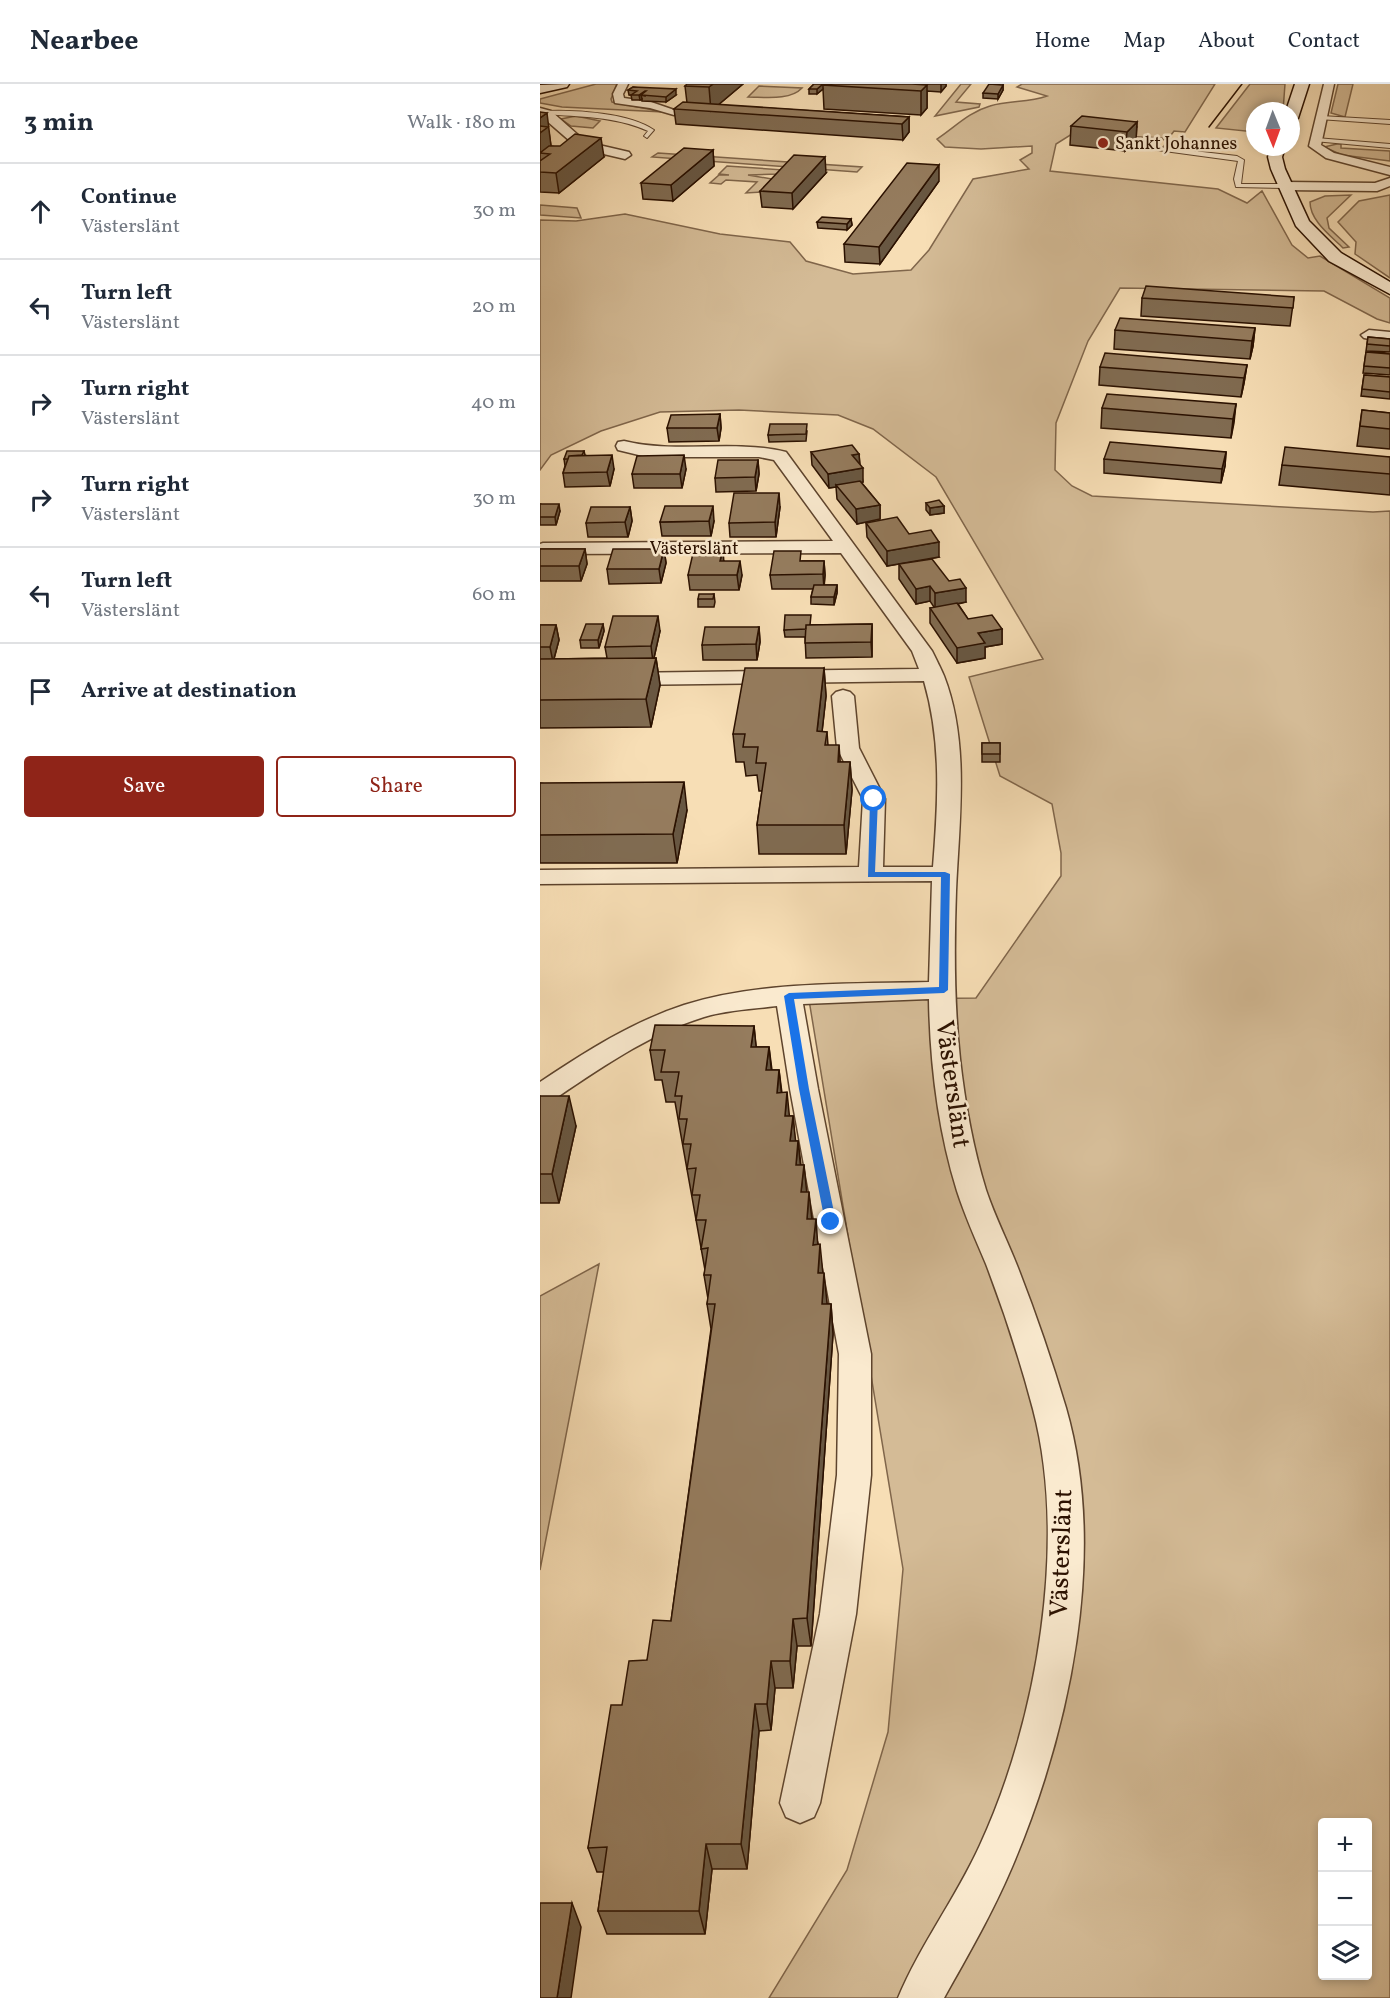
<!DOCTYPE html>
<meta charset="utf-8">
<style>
body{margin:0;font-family:Vollkorn,serif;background:#f2f2f3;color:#1f2937}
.controls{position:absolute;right:18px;bottom:18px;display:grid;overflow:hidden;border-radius:6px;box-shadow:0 3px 9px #0003}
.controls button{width:54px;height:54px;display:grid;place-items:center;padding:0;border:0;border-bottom:2px solid #e0e1e3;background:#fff;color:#1f2937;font:30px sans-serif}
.compass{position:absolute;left:706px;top:18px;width:54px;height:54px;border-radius:50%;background:#fff;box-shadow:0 3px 9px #0003;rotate:179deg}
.stop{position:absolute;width:18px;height:18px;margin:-14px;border:4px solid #1a73e8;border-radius:50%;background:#fff}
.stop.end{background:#1a73e8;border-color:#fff;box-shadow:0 2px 6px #0008}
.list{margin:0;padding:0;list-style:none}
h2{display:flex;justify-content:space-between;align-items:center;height:78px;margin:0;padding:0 24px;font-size:26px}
h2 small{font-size:20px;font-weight:400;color:#747a83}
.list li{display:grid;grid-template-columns:39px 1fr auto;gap:18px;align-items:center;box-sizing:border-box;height:96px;padding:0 24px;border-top:2px solid #e0e1e3}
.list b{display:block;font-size:22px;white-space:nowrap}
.list p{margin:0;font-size:20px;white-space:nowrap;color:#747a83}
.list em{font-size:20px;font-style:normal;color:#747a83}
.actions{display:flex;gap:12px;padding:18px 24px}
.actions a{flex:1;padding:14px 0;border:2px solid #8f2418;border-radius:6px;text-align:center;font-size:21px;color:#8f2418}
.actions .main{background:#8f2418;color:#fff}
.icon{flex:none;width:33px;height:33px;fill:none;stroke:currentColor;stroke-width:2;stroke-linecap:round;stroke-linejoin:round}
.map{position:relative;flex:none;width:850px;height:1914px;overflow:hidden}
header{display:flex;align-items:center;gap:36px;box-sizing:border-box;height:84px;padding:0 30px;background:#fff;border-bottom:2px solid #e0e1e3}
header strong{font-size:28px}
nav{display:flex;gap:33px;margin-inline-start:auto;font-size:21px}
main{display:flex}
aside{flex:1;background:#fff}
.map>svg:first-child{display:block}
.green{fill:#d4bb96;stroke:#80664b;stroke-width:1.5;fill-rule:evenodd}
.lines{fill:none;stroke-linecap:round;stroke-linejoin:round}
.lane-casing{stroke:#5e442d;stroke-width:2}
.street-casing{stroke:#5e442d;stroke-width:3}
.secondary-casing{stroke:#2b1100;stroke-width:3}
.lane{fill:#faeacf;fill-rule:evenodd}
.street{fill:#faeacf;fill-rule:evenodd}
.secondary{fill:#faeacf;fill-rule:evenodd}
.tram{stroke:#2b1100;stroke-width:1.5}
.wall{fill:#806b51;stroke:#2b1100;stroke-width:1.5}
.shaded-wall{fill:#685742;stroke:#2b1100;stroke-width:1.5}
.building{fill:#957c5e;stroke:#2b1100;stroke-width:1.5}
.route{fill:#1a73e8}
.poi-dot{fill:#8f2418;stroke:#faeacf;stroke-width:2}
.labels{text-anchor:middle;stroke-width:5;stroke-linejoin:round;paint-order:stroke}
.far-poi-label{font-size:18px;fill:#2b1100;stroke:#faeacf;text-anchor:start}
.far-street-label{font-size:18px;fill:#2b1100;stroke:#faeacf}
.near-street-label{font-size:26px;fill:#2b1100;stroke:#faeacf}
</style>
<header>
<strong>Nearbee</strong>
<nav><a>Home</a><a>Map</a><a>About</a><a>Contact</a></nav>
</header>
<main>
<aside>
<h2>3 min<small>Walk · 180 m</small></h2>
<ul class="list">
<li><svg class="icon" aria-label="ahead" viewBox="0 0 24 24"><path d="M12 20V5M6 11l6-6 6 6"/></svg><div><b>Continue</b><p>Västerslänt</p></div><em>30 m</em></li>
<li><svg class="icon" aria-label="left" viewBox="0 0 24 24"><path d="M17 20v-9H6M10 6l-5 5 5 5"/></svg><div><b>Turn left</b><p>Västerslänt</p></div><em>20 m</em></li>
<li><svg class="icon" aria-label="right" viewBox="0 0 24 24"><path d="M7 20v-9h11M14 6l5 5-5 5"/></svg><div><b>Turn right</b><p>Västerslänt</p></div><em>40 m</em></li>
<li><svg class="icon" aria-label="right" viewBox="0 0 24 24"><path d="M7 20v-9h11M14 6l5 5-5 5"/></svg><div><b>Turn right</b><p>Västerslänt</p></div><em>30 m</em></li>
<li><svg class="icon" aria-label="left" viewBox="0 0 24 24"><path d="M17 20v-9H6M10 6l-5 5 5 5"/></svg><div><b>Turn left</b><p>Västerslänt</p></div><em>60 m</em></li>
<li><svg class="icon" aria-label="arrive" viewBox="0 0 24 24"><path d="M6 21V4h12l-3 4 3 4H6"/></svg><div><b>Arrive at destination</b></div></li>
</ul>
<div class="actions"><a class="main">Save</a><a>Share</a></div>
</aside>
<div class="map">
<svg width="850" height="1914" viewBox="0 0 850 1914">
<rect width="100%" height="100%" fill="#f7deb5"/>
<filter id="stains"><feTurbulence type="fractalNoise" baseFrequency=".00333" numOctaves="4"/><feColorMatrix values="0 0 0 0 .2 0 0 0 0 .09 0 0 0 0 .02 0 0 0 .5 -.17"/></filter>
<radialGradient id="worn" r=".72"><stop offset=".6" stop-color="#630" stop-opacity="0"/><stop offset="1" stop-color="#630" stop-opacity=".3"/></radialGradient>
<!-- green -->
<path class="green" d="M56 0H77L71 15 72 18 124 28 22 23 0 19V15Z
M421 0H431L416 18 440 20 439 23 395 32Z
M482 0H675L645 48 634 47 628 55 631 64 624 62 626 58 622 54 582 52 576 44 598 43 551 38 516 60 510 87 678 105 707 119 722 107 752 161 768 174 780 172 850 214V239L837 235 784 207 580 204 548 257 516 339 515 386 532 402 552 412 833 428 850 427V1914H229L307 1786 348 1648 363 1485 269 916 436 914 521 792V769L512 720 460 692 429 593 503 575 396 393 333 345 298 331 199 326 120 328 61 347 11 371 0 386V136L36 137 85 130 180 150 250 158 266 177 313 190 371 186 389 166 433 95 489 85 480 76 492 69V62L441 65 405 63 397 55C415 43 429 28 450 22 469 16 488 19 507 12L477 3ZM782 1738H828V1892H782Z
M710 0H745L743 27H715V48L676 44Z
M798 0H813L805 33 791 29Z
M219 2 262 4C250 17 224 13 208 13Z
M36 32 60 37 53 44 31 42 21 35Z
M797 60H801V64L850 67V77L802 71 784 63Z
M118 69 322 83 317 88 112 73Z
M187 82 244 86 239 90 208 91 232 95 222 108 206 109 217 98 186 96 181 100 170 99 179 91H189L179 90Z
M811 111 787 134 789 144 809 163 803 164C791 152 770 137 770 118L785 112Z
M850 111V194L815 170 816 158 798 138 819 117Z
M0 121 37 124 41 134 0 131Z
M59 1180 0 1486V1212Z"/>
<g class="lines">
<defs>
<path id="lane" d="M7 27C37 26 89 29 114 46L107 54 104 52 108 47C75 32 39 33 5 30Z
M781 32 850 36V40L779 35Z
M776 54 850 60V64L774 57Z
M619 63 697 72 704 76 701 100H745L748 102 745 104 696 103 694 95 698 77 617 66Z"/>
<path id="street" d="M78 0H88L83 10 84 14 111 18 140 28 134 31 110 24 75 19 73 10Z
M784 0H794L781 61 794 69 850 83V91L786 74 769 62Z
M0 24 11 27 46 58 89 68 91 71 85 75 38 64 0 31Z
M850 94V102L837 107 745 106 739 102 745 98 835 99Z
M829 246 850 248V258L824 254 821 251Z
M84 357C137 370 193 355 246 368L392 567C396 575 401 585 404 592 430 659 419 737 416 807 414 864 414 919 420 975 425 1019 433 1064 446 1106 455 1133 468 1158 478 1184 496 1230 512 1277 526 1324 568 1470 530 1646 472 1783 453 1828 428 1871 404 1914H358C380 1861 416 1814 440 1761 497 1638 528 1458 493 1325 480 1276 464 1227 446 1180 436 1156 425 1132 417 1107 398 1046 390 979 389 915L263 920 278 1005 331 1270V1391L316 1530 280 1719 274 1733 260 1739 246 1733 240 1719 280 1530 297 1391 299 1270 250 1005 237 922C213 925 187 926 164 933 108 950 58 986 10 1018L0 1021V998C45 968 92 938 144 921 218 897 312 900 389 898L392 797 0 800V786L319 783 323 715 297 664 292 612 296 608 303 606 310 608 314 612 319 664 345 715 343 783H393C398 720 402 659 384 597L83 601 76 599 73 595 76 591 83 589 379 585 372 567 301 469 0 470V460L3 459 293 457 234 376 219 373H107L78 366 76 362 78 358Z"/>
<path id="secondary" d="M29 0 27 3 0 9V1Z
M755 0H769L758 34 751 38V27H746Z
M731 63H745L742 73 745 85 769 137 801 169 850 198V210L789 177 756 142 731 85 728 73Z"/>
</defs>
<!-- lane casing -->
<use href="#lane" class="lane-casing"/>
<!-- street casing -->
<use href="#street" class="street-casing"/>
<!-- secondary casing -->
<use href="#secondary" class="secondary-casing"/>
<!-- lane -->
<use href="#lane" class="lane"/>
<!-- street -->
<use href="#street" class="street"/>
<!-- secondary -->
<use href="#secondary" class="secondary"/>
<!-- tram -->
<path class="tram" d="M669 43 702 0"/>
</g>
<!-- wall -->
<path class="wall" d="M203 0 178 21 369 33V48L363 56 136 40 134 25 147 19 145 2Z
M274 0H283V1L284 0H406V2L401 8 387 7V24L381 31 284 25 283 5 277 10H269V5Z
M463 1V6L458 15 443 14V9Z
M93 3 136 11 126 18 102 17V15L100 16H92L91 11H89L88 6Z
M0 28 9 48 11 62 64 73 19 109 0 108Z
M597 38 596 57 585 67 530 61 531 42Z
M173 66 174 82 133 117 103 115 101 99Z
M286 89 253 125 222 123 220 107Z
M399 97 340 180 305 178 304 160Z
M311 135 312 141 307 146 278 144 277 138Z
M754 213 750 242 601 232 602 214Z
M715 244 713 262 710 275 574 265 575 246Z
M828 253 850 255V268L826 267Z
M826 268 850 270V291L823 289Z
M707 281 704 299 701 313 559 301 560 283Z
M824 291 850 293V315L821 312Z
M696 320 691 354 561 344 562 324Z
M822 326 850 329V365L817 362Z
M180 330 181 344 179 357 129 358 127 344Z
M267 347 266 357 229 358 228 351Z
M44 367 45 371 74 385 70 402 25 403 23 389 25 382 24 375Z
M271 368 319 370 320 381 323 398H321L340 421V435L317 440 297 415 296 403 289 404 272 381Z
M686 368 685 382 681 399 564 389V375Z
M850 373V411L739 401 742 381Z
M218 376 219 390 216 407 176 408 175 394Z
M146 385 142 404H94L92 390Z
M386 419 404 422V429L390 431 386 426Z
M0 420 20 427 16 441H0Z
M90 423 92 437 88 453H48L46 439Z
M240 423 236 453H190L189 439Z
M174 437 171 452H122L120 438Z
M326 439 369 450 399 473 347 482 327 453Z
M0 465H45L47 480 41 497H0Z
M124 465 126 479 121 499 69 500 67 485Z
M184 477 202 491 199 506H150L148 491Z
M262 477H284L285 491 284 501H297V509L294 521 271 520V513L273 505H232L230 491Z
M359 480 409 497 426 518 418 520 428 535 462 545V560L445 563V574L417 579 390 539V524L394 523 390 517 376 520 359 495Z
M174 510 175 518 174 523H158V515Z
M63 540 64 547 59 564H41L40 556Z
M332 540V573L266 574 265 553H245L244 546 271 541Z
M0 541H16L19 556 14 575 67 574 65 563 120 547 114 574H116L120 601 111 643 0 644Z
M219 543 220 558 217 576H163L162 561Z
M284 584 286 612 282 648H287L288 661 300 678H310L312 706 306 770H219L217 741 222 707H219L217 691 206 692 204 678H196L193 650Z
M442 659H460V678H442Z
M0 699 147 726 137 779H0Z
M214 942 216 963H229L232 986H239L242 1009 249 1032H253L255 1057H258L261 1081H264L266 1108 278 1160 287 1220H291L293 1250 271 1562H257L253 1604H235L231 1646 219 1647 207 1785H172L165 1850H67L58 1827 64 1788H57L48 1764 82 1621 107 1576 131 1537 171 1245 167 1220 168 1215 164 1191 165 1186 135 1018H126L122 996H115L110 966Z
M0 1012 36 1042 19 1119H0Z"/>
<!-- shaded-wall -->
<path class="shaded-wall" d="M173 0H203L171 27 169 3Z
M283 0V5L277 10V5Z
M401 0H406V2L401 8Z
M387 1V24L381 31V7Z
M463 1V6L458 15V10Z
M136 5V11L126 18V13Z
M105 7V12L101 11 102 15 100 16 99 11Z
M7 29 11 62 0 69V34Z
M369 33V48L363 56 362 40Z
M597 38 596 57 585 67 587 48Z
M61 54 64 73 19 109 16 89Z
M173 66 174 82 133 117 131 101Z
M285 73 286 89 253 125 252 109Z
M399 81V97L340 180 339 163Z
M311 135 312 141 307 146V140Z
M715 244 713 262 710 275 712 257Z
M707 281 704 299 701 313 704 294Z
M696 320 694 339 691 354 693 335Z
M180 330 181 344 179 357 177 344Z
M686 368 685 382 681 399 682 385Z
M319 370 320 384 312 371Z
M72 371 74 385 70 402 67 388Z
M144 371 146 385 142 404 140 390Z
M218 376 219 390 216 407 215 393Z
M323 384V398L298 403 296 401V403L289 404 288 390Z
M239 409 240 423 236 453 235 438Z
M19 420 20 427 16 441 15 433Z
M340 421V435L317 440 316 425Z
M173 422 174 437 171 452 169 437Z
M404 422V429L390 431V424Z
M90 423 92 437 88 453 85 438Z
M399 458V473L347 482V467Z
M45 465 47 480 41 497 39 482Z
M124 465 126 479 121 499 119 485Z
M183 465 184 480 180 477Z
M200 477 202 491 199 506 197 491Z
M284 477 285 491 284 505 283 490Z
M297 501V509L294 521V513Z
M390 502V517L376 520V505Z
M426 504V518L395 524V509Z
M118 532 120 547 113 578 111 562Z
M63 540 64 547 59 564 58 556Z
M332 540V573L331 558Z
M16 541 19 556 13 578 10 563Z
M219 543 220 558 217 576 216 560Z
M462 545V560L445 563V574L417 579V564L438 549Z
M116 574 120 601 111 643 106 615Z
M284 584 286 612 279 675 277 647Z
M299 661 301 689 298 678Z
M310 678 312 706 306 770 304 741Z
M144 698 147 726 137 779 133 750Z
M214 942 217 971 211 963Z
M229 963 232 993 226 986Z
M239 986 242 1015 237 1009Z
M247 1008 250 1038 245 1032Z
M29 1012 36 1042 19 1119 12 1090Z
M253 1032 256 1061 250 1057Z
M258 1057 261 1087 256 1081Z
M264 1081 267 1111 261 1108Z
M269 1108 272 1137 267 1135Z
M276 1135 278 1164 273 1161Z
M280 1160 283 1190 278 1189Z
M284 1189 287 1219 285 1250 282 1220Z
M291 1220 293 1250 271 1562 267 1534Z
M253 1535 257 1562 253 1604 250 1577Z
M231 1577 235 1604 231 1646 227 1620Z
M215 1620 219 1647 207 1785 201 1760Z
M166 1760 172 1785 165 1850 159 1827Z
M32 1819 41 1843 31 1914H17Z"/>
<!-- building -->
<path class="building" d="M147 0H173L169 3 145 2Z
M274 0H283L277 5H269Z
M284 0H372L387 1 381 7 283 1Z
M449 0 463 1 458 10 443 9Z
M93 3 136 5 126 13 101 11 106 7H105L99 11H91L97 7 88 6Z
M143 18 369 33 362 40 134 25Z
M0 28 7 29 0 34Z
M542 32 597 38 587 48 531 42Z
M0 42 8 43 0 49Z
M35 50 61 54 16 89 0 88V77L10 70 0 69 9 62H20Z
M144 64 173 66 131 101 101 99Z
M254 71 285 73 252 109 220 107Z
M367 79 399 81 339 163 304 160Z
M282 133 311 135 307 140 277 138Z
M606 202 754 213 753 224 602 214Z
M580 234 715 244 712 257 575 246Z
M828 253 850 255V262L827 260Z
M826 268 850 270V284L824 282Z
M565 269 707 281 704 294 560 283Z
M824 291 850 293V308L822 305Z
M567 310 696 320 693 335 562 324Z
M822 326 850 329V345L820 342Z
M180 330 177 344H127L131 331Z
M230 340H267L266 350 228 351Z
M570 358 686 368 682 385 564 375Z
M312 361 319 370 312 371 323 384 288 390 271 368Z
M745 363 850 373V390L742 381Z
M27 367H44L42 371 29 372 28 375H24Z
M72 371 67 388 23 389 29 372Z
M144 371 140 390H92L97 372Z
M178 376H218L215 393 175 394Z
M320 397 340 421 316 425 296 401Z
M194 409H239L235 438 189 439Z
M399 416 404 422 390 424 386 419Z
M0 420H19L15 433H0Z
M125 422H173L169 437 120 438Z
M51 423H90L85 438 46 439Z
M357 433 369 450 391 446 399 458 347 467 326 439Z
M0 465H45L39 482H0Z
M73 465H124L119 485H67Z
M154 465H183L180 477H200L197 491H148Z
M234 467H261L260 477H284L283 490 230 491Z
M392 475 409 497 420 495 426 504 395 509 390 502 376 505 359 480Z
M274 501H297L294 513H271Z
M159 510H174L173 515H158Z
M417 519 428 535 452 531 462 545 438 549 445 559 417 564 390 524Z
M245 531H271L270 541H266V545L244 546Z
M73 532H118L111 562 65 563Z
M46 540H63L58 556H40Z
M332 540 331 558 265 559 266 541Z
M0 541H16L10 563H0Z
M165 543H219L216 560 162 561Z
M116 574 106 615 0 616V575Z
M205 584H284L277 647 287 648 285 661H299L298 678H310L304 741H217L226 679H216L218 663H203L205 650H193Z
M442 659H460V670H442Z
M144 698 133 750 0 751V699Z
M115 941 214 942 211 963H229L226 986H239L237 1009 247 1008 245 1032H253L250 1057H258L256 1081H264L261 1108H269L267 1135H276L273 1161 280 1160 278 1189H284L282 1220H291L267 1534 253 1535 250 1577H231L227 1620H215L201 1760H166L159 1827H58L67 1763 48 1764 71 1621H82L89 1577 107 1576 113 1536 131 1537 175 1220H167L171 1191H164L168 1164 161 1165 166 1136H156L160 1111H152L156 1084 147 1085 151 1060H143L147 1035H139L142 1012H135L139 988H121L125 966H110Z
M0 1012H29L12 1090H0Z
M0 1819H32L17 1914H0Z"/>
<!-- route -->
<path class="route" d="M334 712 338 715 335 788H405L410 790 408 906 404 909 254 915 269 1005 296 1138 291 1142 285 1138 259 1005 244 912 249 909 399 903 401 793H328L330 715Z"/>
<!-- markers -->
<circle class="poi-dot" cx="563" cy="59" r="6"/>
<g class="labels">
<!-- far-poi labels -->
<g class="far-poi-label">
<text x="575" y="65">Sankt Johannes</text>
</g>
<!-- far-street labels -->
<g class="far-street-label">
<text x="154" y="470">Västerslänt</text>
</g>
<!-- near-street labels -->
<g class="near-street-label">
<text transform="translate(414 1000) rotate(82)" y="9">Västerslänt</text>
<text transform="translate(520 1469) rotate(-88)" y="9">Västerslänt</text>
</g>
</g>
<rect width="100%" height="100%" filter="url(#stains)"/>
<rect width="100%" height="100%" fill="url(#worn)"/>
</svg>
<div class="controls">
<button>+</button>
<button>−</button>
<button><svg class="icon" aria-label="layers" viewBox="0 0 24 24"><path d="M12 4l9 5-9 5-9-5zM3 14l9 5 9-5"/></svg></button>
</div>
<svg class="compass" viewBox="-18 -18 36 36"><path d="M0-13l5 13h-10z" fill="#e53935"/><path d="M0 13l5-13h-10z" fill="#747a83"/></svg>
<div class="stop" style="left:334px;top:715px"></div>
<div class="stop end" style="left:291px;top:1138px"></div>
</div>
</main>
